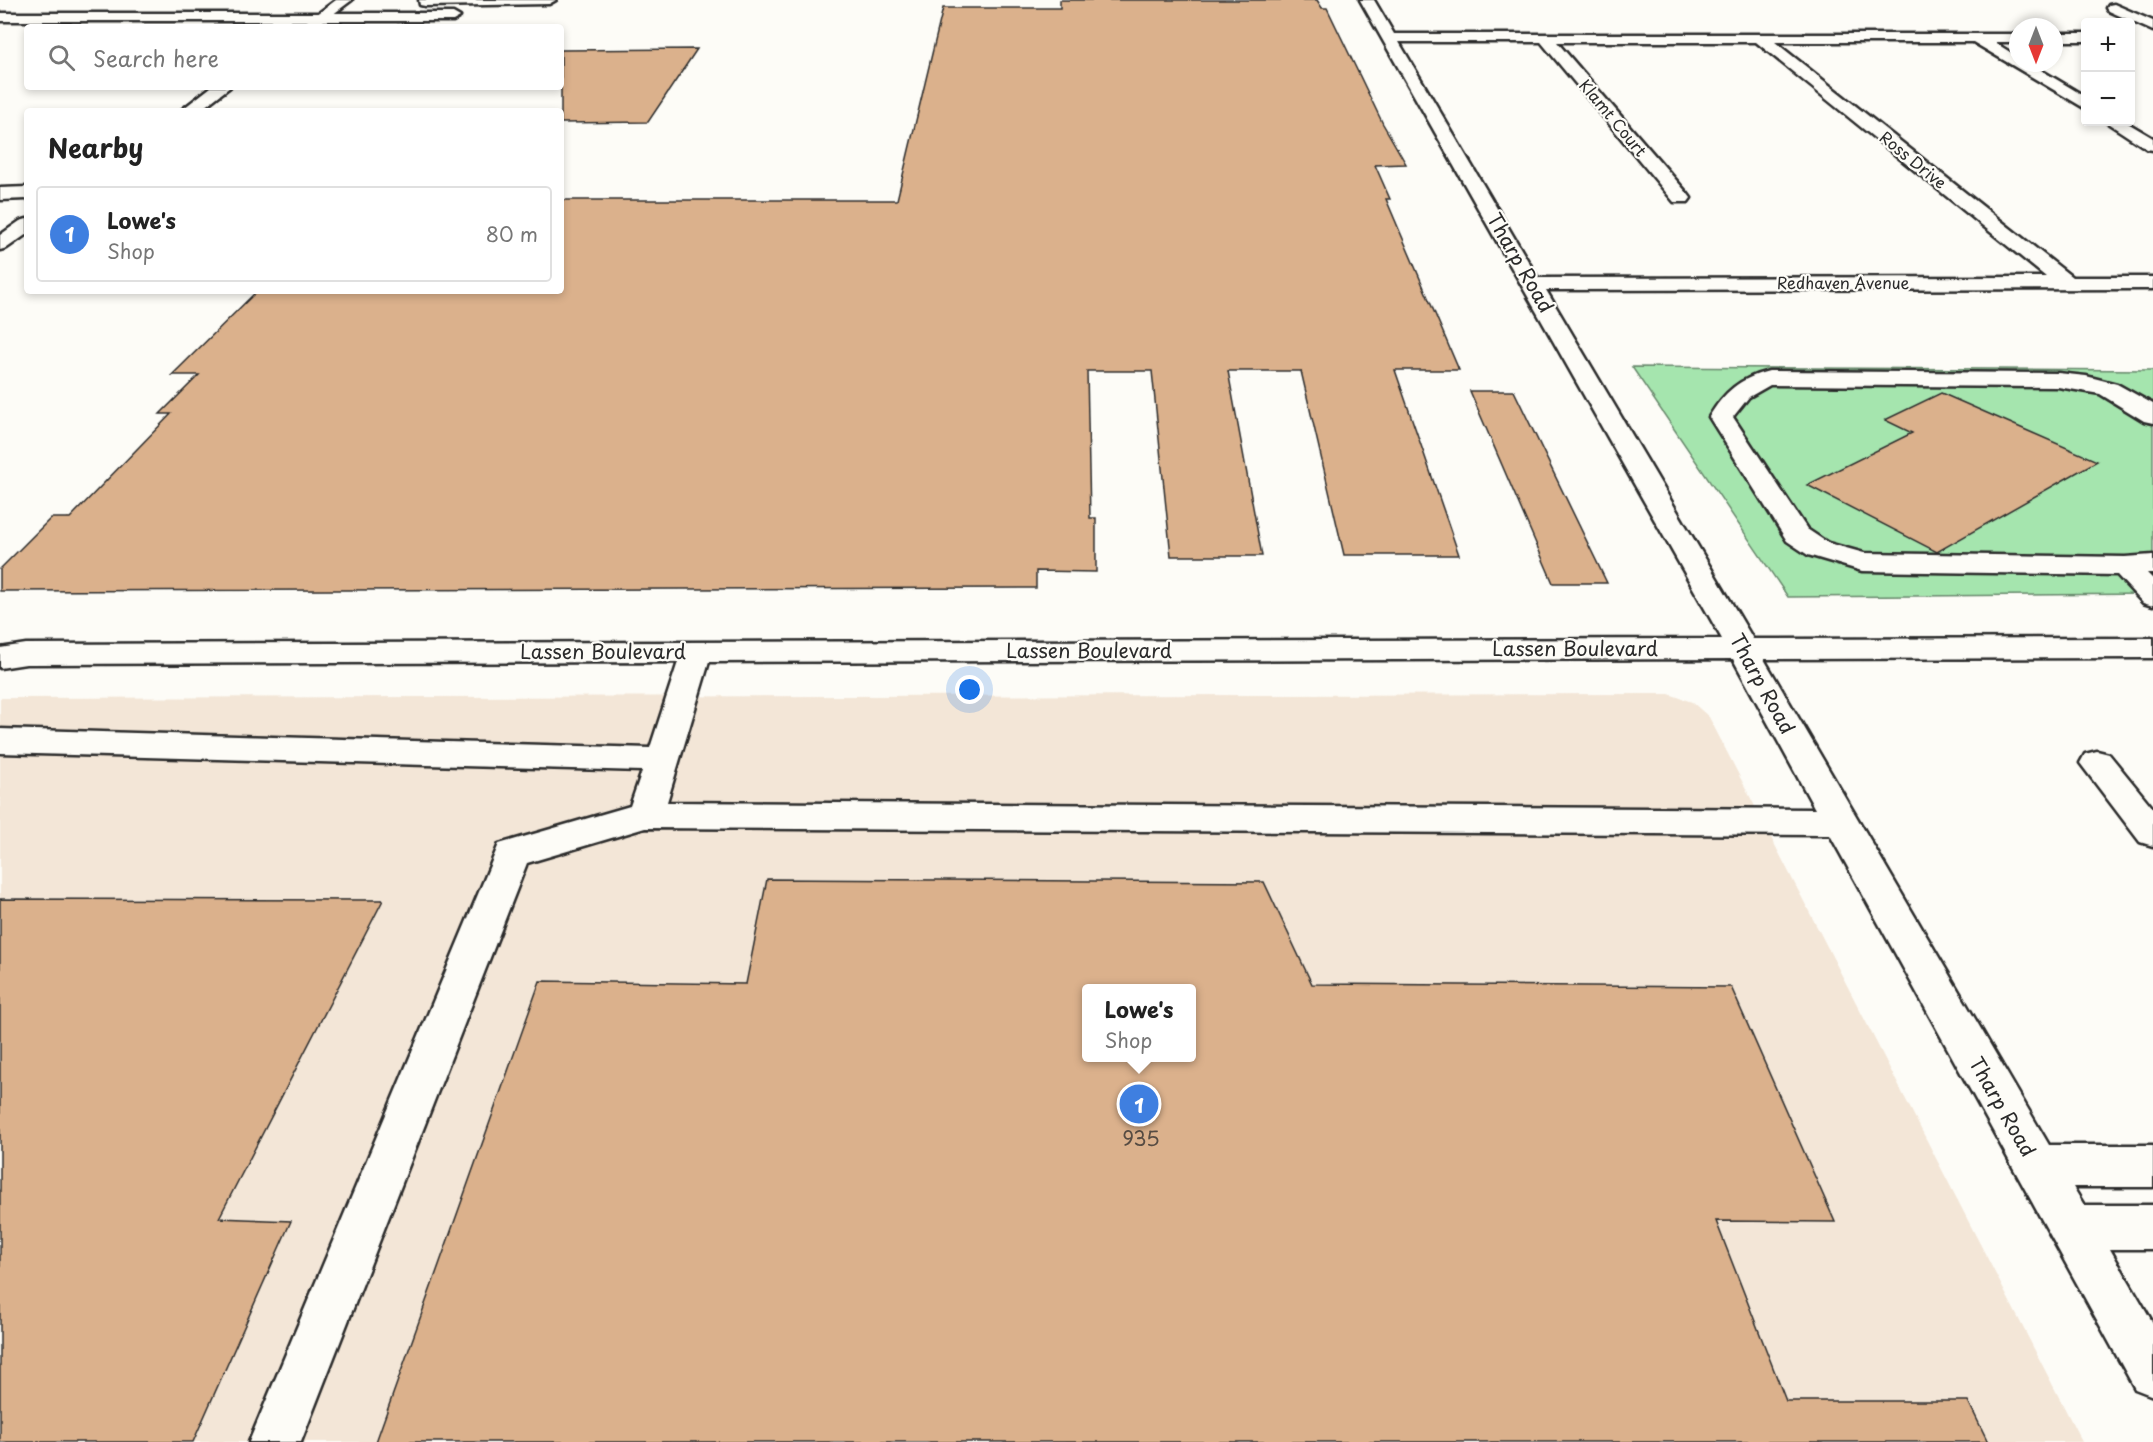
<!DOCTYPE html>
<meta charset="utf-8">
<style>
body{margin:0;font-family:"Playpen Sans",sans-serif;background:#f2f2f2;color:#222}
.controls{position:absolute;right:18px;top:18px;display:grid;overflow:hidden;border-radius:6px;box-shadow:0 3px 9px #0003}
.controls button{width:54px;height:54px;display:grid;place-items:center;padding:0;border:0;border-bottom:2px solid #e0e0e0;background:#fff;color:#222;font:30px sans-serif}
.compass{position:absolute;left:2009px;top:18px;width:54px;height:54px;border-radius:50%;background:#fff;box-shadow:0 3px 9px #0003;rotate:180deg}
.you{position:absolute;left:970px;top:690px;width:21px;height:21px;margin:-15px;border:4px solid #fff;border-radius:50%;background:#1a73e8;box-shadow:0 0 0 9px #1a73e833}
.badge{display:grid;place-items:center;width:39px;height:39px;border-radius:50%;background:#c8321e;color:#fff;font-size:20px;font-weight:700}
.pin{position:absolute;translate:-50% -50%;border:3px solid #fff;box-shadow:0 2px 6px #0006}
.popup{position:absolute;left:1082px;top:984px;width:114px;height:78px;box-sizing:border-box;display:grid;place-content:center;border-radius:6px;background:#fff;filter:drop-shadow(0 2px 4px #0005);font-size:20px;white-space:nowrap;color:#767676}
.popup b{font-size:22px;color:#222}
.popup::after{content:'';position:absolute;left:50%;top:100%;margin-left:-12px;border:12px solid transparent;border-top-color:#fff}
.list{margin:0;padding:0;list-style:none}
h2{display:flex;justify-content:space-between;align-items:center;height:78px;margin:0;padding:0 24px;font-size:26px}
h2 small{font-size:20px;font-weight:400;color:#767676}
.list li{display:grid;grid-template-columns:39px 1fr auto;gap:18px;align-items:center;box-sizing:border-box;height:96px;margin:0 12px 12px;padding:0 12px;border:2px solid #e0e0e0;border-radius:6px}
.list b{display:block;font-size:22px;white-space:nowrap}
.list p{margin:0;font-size:20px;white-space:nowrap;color:#767676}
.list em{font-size:20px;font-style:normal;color:#767676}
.icon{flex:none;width:33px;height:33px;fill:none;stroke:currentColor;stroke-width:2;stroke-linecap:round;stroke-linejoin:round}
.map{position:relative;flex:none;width:2153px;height:1442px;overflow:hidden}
.search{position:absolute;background:#fff;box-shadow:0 3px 9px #0003;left:24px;top:24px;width:540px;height:66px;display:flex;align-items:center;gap:15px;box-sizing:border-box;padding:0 21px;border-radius:6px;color:#767676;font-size:22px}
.panel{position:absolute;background:#fff;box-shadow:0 3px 9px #0003;left:24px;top:108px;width:540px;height:186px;border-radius:6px}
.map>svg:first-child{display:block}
.built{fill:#f3e6d7;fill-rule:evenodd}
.green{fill:#a5e5ae;stroke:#68886c;stroke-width:1.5}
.building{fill:#dbb18c;stroke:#2b2b2b;stroke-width:1.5;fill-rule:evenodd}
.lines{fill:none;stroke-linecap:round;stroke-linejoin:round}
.minor-casing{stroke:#2b2b2b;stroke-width:5}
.major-casing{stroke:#2b2b2b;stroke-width:5}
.minor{fill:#fdfcf7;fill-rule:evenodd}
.major{fill:#fdfcf7;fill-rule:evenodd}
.labels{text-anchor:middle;stroke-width:4.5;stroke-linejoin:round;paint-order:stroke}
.far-street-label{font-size:16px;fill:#2b2b2b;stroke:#fdfcf7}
.street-label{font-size:20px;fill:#2b2b2b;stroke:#fdfcf7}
.near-number-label{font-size:20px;fill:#574c43}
</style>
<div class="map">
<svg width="2153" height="1442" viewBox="0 0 2153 1442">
<rect width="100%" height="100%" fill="#fdfcf7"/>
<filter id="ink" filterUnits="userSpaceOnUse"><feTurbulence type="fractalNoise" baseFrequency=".0167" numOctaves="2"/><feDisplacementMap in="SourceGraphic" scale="12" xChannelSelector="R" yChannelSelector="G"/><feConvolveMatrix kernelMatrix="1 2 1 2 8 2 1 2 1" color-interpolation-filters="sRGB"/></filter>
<g filter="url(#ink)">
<!-- built -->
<path class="built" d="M1669 694 1692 702 1709 717 2082 1442H0V698ZM1086 988H1192V1058H1086Z"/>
<!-- green -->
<path class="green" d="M1632 367 2153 370V594L1788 597Z"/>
<!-- building -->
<path class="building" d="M1060 0H1317L1322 8H1327L1383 124 1406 164 1375 165 1390 199H1386L1459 370H1395L1459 555H1344L1301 371H1228L1262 556H1171L1152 371H1087L1090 518H1096V572L1036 571V588L0 591V569L51 518H70L171 414H160L199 375H172L257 291H561V200H897L943 8H1060Z
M697 49 648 122 561 123V50Z
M1470 391H1514L1607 583H1553Z
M1941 393 2097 461 1937 552 1807 485 1912 433 1885 420Z
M767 879 1264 882 1312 984 1731 987 1835 1222 1716 1221 1786 1401H1968L1988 1442H376L540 981 746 984ZM1086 988H1191V1058H1086Z
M0 899 383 900 219 1218 291 1221 193 1442H0Z"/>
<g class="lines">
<defs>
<path id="minor" d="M419 0H556L549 4 425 6 420 5Z
M1360 0H1374L1394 34H2018V42H1994L2018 57V63H2029L2086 97V109L1973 42H1775L2072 277H2153V289L1546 290 1753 639 2153 638V658L1764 659 2049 1145H2153V1187H2073L2084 1205H2153V1249H2110L2153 1323V1396L2135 1389 1830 835 645 828 527 863 301 1442H249L499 844 630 806 642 771 0 753V729L650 748 678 662 26 664 0 668V648L26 644 1722 639ZM1399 42H1541L1674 202H1688L1691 198 1688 194 1557 42H1756L2046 277 1538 278ZM1733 659 1815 809 667 802 709 662Z
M2114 4 2153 21V31L2109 11 2107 8 2109 5Z
M0 13H453L460 17 453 21H0Z
M2054 33H2086V41H2054Z
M2106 122H2126L2153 138V150L2147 149Z
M27 187V199L0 200V188Z
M1769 371 2058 373 2086 376 2117 384 2153 404V423L2144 421 2100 394 2058 387 1770 385 1749 397 1733 417 1807 529 1828 543 1864 553 2125 557 2153 555V573H2147L2153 579V606L2143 603 2117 575 1862 571 1808 555 1787 541 1709 417C1724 392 1740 378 1769 371Z
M2097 751 2109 754 2153 808V846L2140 842 2080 763 2085 754Z"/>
<path id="major" d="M336 0H352L316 27H300Z
M211 87H230L199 111H180Z
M27 219V234L7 248 0 250V235L20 221Z"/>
</defs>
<!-- minor casing -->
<use href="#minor" class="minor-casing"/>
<!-- major casing -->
<use href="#major" class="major-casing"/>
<!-- minor -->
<use href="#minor" class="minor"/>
<!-- major -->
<use href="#major" class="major"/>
</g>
</g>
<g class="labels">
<!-- far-street labels -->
<g class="far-street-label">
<text transform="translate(1613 118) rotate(50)" y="6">Klamt Court</text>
<text transform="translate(1913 160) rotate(39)" y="6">Ross Drive</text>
<text x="1843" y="289">Redhaven Avenue</text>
</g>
<!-- street labels -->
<g class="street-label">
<text transform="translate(1520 263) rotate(60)" y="7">Tharp Road</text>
<text x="1575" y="656">Lassen Boulevard</text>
<text x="1089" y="658">Lassen Boulevard</text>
<text x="603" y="659">Lassen Boulevard</text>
<text transform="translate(1762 684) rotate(61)" y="7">Tharp Road</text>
<text transform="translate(2002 1107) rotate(60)" y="7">Tharp Road</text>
</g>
<!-- near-number labels -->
<g class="near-number-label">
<text x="1141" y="1146">935</text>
</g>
</g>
</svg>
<div class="controls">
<button>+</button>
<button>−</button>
</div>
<svg class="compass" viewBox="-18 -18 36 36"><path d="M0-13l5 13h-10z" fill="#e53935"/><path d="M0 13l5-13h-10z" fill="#767676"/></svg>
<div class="you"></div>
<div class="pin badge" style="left:1139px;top:1104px;background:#3f7fe0">1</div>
<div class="popup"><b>Lowe's</b>Shop</div>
<div class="search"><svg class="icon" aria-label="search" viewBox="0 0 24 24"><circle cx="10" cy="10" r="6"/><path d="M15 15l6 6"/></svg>Search here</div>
<section class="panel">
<h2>Nearby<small></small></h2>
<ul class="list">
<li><span class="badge" style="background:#3f7fe0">1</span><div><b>Lowe's</b><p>Shop</p></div><em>80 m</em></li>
</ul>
</section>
</div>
